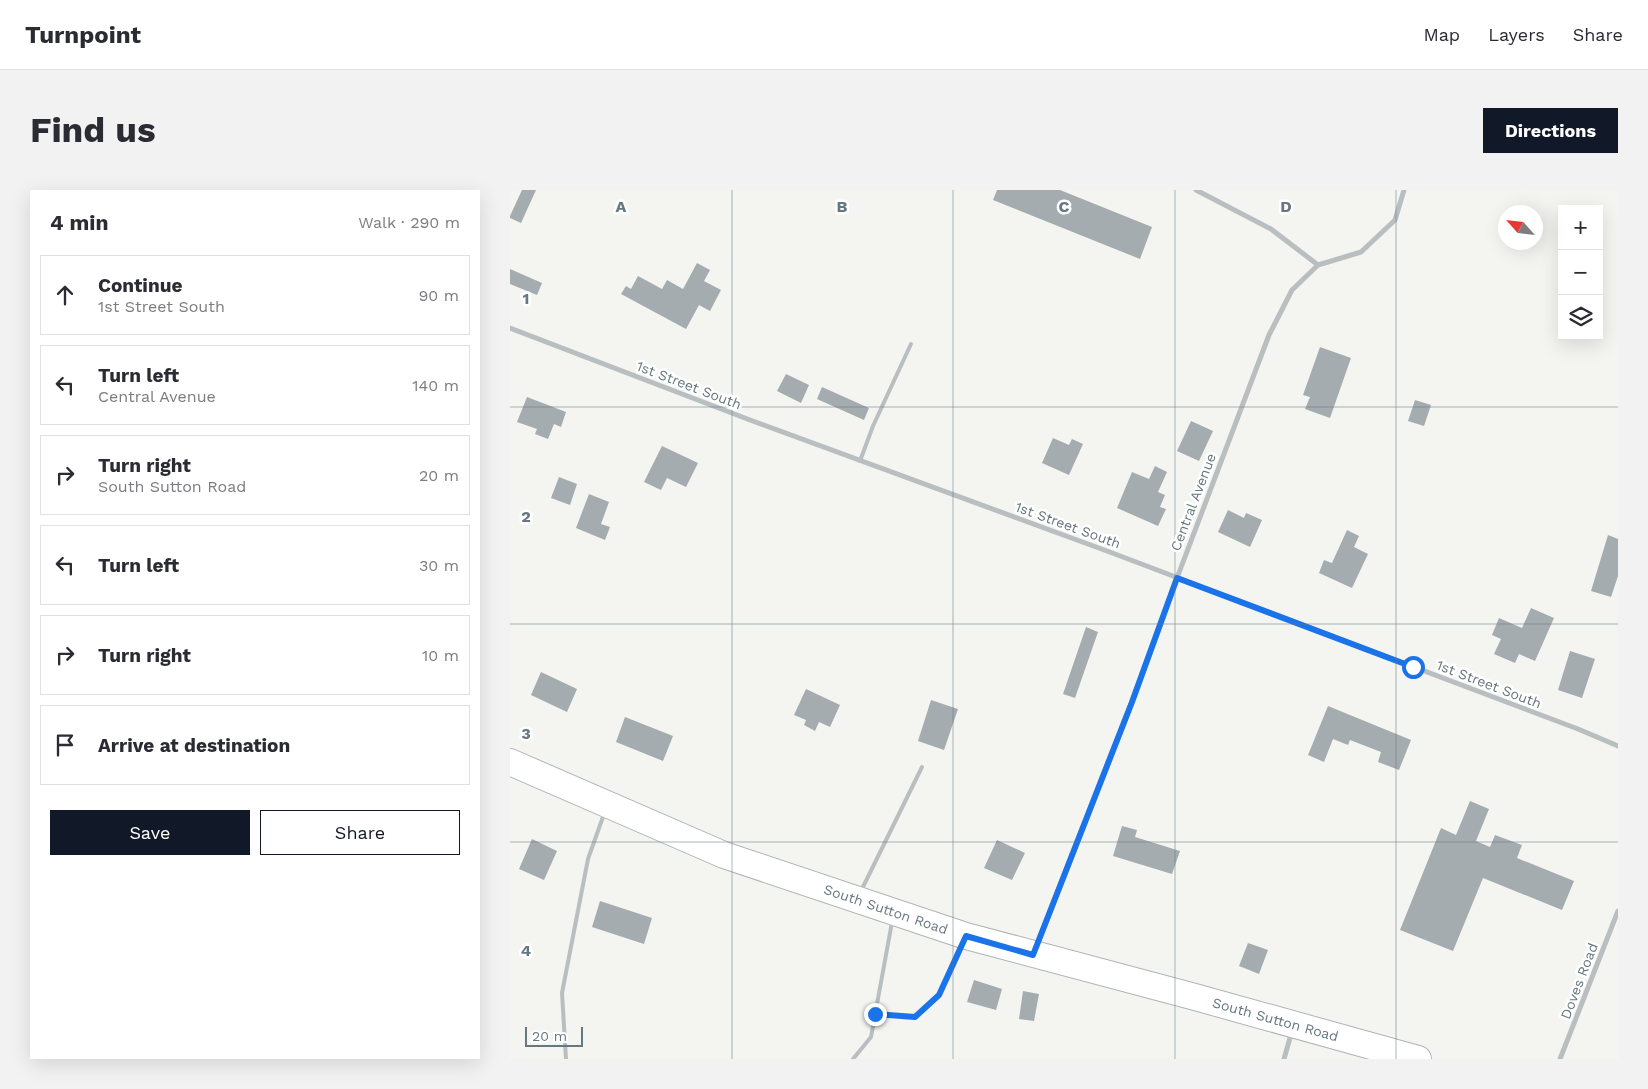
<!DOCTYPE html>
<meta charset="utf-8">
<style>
body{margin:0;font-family:"Work Sans",sans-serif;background:#f2f2f3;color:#2b2b33}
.controls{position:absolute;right:15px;top:15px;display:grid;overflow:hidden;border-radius:0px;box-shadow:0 5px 20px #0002}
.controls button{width:45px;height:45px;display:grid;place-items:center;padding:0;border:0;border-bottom:1px solid #e1e1e2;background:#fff;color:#2b2b33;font:25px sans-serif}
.compass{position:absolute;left:988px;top:15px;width:45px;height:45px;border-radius:50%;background:#fff;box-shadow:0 5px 20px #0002;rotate:297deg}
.scale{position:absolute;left:15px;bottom:12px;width:58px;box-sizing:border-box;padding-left:5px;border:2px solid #66787f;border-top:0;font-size:14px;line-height:18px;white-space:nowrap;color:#66787f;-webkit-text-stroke:4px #fff;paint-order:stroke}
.stop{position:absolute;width:15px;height:15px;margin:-11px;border:4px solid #1a73e8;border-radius:50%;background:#fff}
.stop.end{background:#1a73e8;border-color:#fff;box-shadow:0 1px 5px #0008}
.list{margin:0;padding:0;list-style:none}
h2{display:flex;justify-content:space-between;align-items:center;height:65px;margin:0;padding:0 20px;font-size:21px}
h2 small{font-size:16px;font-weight:400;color:#7c7c81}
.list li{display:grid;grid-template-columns:32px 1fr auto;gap:15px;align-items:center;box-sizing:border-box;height:80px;margin:0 10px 10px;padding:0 10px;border:1px solid #e1e1e2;border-radius:0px}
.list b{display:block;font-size:19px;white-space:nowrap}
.list p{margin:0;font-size:16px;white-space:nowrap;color:#7c7c81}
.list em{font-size:16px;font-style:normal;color:#7c7c81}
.actions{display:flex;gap:10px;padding:15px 20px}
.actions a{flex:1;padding:11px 0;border:1px solid #111827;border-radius:0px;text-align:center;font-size:18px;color:#111827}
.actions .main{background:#111827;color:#fff}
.icon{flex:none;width:28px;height:28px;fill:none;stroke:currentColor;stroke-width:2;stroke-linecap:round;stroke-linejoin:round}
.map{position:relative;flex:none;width:1108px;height:869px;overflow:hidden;border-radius:0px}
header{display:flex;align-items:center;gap:30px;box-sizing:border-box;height:70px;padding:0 25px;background:#fff;border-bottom:1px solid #e1e1e2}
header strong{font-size:24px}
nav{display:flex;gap:28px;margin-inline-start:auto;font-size:18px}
.intro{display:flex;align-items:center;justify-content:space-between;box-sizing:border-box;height:120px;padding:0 30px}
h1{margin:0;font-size:35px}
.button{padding:12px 22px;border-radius:0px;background:#111827;color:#fff;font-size:18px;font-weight:700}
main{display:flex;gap:30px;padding:0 30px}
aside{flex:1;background:#fff;border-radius:0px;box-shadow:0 5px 20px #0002}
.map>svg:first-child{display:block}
.building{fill:#a4acb0}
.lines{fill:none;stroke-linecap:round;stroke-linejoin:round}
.secondary-casing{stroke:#aeb5b7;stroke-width:28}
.lane{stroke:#b9bfc1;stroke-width:4}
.street{stroke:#b9bfc1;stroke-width:5}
.secondary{stroke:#fff;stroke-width:26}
.route{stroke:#1a73e8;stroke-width:6}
.grid{fill:none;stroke:#66787f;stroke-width:1;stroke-opacity:0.55}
.labels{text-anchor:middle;stroke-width:5;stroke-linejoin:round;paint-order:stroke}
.street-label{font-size:14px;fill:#66787f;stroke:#fff}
.grid-label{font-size:16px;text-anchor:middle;font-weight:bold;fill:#66787f;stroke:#fff;stroke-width:5;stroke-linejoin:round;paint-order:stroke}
</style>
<header>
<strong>Turnpoint</strong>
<nav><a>Map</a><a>Layers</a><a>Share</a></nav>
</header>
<div class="intro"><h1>Find us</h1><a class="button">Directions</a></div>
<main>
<aside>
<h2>4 min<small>Walk · 290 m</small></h2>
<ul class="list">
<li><svg class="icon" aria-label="ahead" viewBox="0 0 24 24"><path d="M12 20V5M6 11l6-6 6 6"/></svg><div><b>Continue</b><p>1st Street South</p></div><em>90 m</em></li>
<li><svg class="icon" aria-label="left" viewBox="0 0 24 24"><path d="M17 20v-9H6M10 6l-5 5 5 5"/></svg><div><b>Turn left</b><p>Central Avenue</p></div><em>140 m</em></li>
<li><svg class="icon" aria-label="right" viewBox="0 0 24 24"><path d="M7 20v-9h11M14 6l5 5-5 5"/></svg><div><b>Turn right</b><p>South Sutton Road</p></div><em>20 m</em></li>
<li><svg class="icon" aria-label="left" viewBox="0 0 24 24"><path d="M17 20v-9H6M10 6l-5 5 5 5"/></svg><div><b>Turn left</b></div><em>30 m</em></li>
<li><svg class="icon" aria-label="right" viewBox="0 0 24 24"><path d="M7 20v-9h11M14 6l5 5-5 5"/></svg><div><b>Turn right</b></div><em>10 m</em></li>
<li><svg class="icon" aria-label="arrive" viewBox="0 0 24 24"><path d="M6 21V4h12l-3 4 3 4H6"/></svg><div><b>Arrive at destination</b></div></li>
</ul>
<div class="actions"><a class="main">Save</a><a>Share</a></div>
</aside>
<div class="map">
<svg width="1108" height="869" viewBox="0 0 1108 869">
<rect width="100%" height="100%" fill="#f4f4f1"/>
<!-- building -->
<path class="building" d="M12 0H26L11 33 0 28V26Z
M487 0H550L642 37 630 69 483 10Z
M187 73 200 80 194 91 211 100 200 121 189 115 176 139 111 104 116 96 121 99 128 86 152 99 157 90 173 99Z
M0 79 32 93 27 105 0 94Z
M810 157 841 168 820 228 795 219 800 207 793 205Z
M276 184 299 195 291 213 267 201Z
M312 197 359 218 354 230 307 209Z
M17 207 56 222 51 237 44 234 38 249 25 244 27 239 7 232Z
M905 210 921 215 914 236 898 231Z
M681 231 703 241 689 271 667 261Z
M543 248 559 255 562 249 573 254 559 285 532 273Z
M152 256 188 273 176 297 157 288 151 300 134 292Z
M645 276 657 282 648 302 655 305 650 317 656 319 648 336 607 318 622 282 639 289Z
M49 287 67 294 60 315 41 308Z
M79 304 99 312 91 334 100 337 95 350 66 338Z
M718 320 734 328 736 323 752 330 740 357 708 342Z
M837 340 849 346 844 357 858 364 842 398 809 383 814 370 822 373Z
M1098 345 1108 349V386L1101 407 1081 401Z
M1021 418 1044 428 1025 471 1009 464 1005 473 984 464 991 449 982 445 989 428 1012 438Z
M576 437 588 442 565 508 553 504Z
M1060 461 1085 469 1072 508 1048 500Z
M31 482 67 499 57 522 21 505Z
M296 499 330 515 320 537 309 532 305 541 294 535 296 530 284 525Z
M421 510 448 519 434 560 408 551Z
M818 516 901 550 889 580 868 572 871 562 840 550 838 555 823 549 814 572 798 565Z
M115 527 163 546 153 571 106 552Z
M960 611 979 619 966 651 980 657 985 645 1012 655 1007 668 1064 691 1052 720 973 688 943 761 890 740 931 638 946 645Z
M612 636 627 640 625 647 670 661 662 684 603 666Z
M22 649 47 661 34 690 9 679Z
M487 650 515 663 502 690 474 678Z
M90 711 142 728 134 754 82 737Z
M738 753 758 760 749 784 729 776Z
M464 790 492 799 486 820 457 812Z
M513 801 529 804 524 831 509 829Z"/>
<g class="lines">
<defs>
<g id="secondary">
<path id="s1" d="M0 572 214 665 456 746 685 807 908 869"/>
</g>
</defs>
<!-- secondary casing -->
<use href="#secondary" class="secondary-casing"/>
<!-- lane -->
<path class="lane" d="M350 271 363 236 401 154
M351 701 412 577
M365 824 405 827 429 805 452 754
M56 869 52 803 78 669 94 624
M343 869 361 847 382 732"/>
<!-- street -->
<path class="street" d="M686 0 761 39 808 75
M0 138 240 230 597 361 1068 539 1108 556
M526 757 622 512 667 388 759 145 782 100 808 75 851 62 885 30 894 0
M774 869 782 841
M1050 869 1108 721"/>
<!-- secondary -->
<use href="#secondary" class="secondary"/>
</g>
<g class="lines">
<!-- route -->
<path class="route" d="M365 824 405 827 429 805 456 746 523 765 622 512 667 388 903 477"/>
</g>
<!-- grid -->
<path class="grid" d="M222 0V869M443 0V869M665 0V869M886 0V869M0 217H1108M0 434H1108M0 652H1108"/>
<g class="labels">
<!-- street labels -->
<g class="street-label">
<text transform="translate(179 195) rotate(21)" y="5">1st Street South</text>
<text transform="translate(683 312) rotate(-69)" y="5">Central Avenue</text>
<text transform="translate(558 335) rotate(20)" y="5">1st Street South</text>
<text transform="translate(979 494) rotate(21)" y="5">1st Street South</text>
<text dy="5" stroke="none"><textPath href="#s1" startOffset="404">South Sutton Road</textPath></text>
<text transform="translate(1069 791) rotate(-69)" y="5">Doves Road</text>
<text dy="5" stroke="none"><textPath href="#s1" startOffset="809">South Sutton Road</textPath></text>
</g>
</g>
<g class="grid-label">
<text x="111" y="22">A</text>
<text x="332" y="22">B</text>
<text x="554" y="22">C</text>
<text x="776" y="22">D</text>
<text x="16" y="114">1</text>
<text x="16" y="332">2</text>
<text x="16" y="549">3</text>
<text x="16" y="766">4</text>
</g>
</svg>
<div class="controls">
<button>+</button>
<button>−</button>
<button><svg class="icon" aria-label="layers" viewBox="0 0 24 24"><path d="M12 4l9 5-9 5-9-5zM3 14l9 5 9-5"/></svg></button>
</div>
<svg class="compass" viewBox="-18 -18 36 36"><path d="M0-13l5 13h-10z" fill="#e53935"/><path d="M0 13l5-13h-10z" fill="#7c7c81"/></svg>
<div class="scale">20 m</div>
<div class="stop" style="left:903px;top:477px"></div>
<div class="stop end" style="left:365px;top:824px"></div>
</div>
</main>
